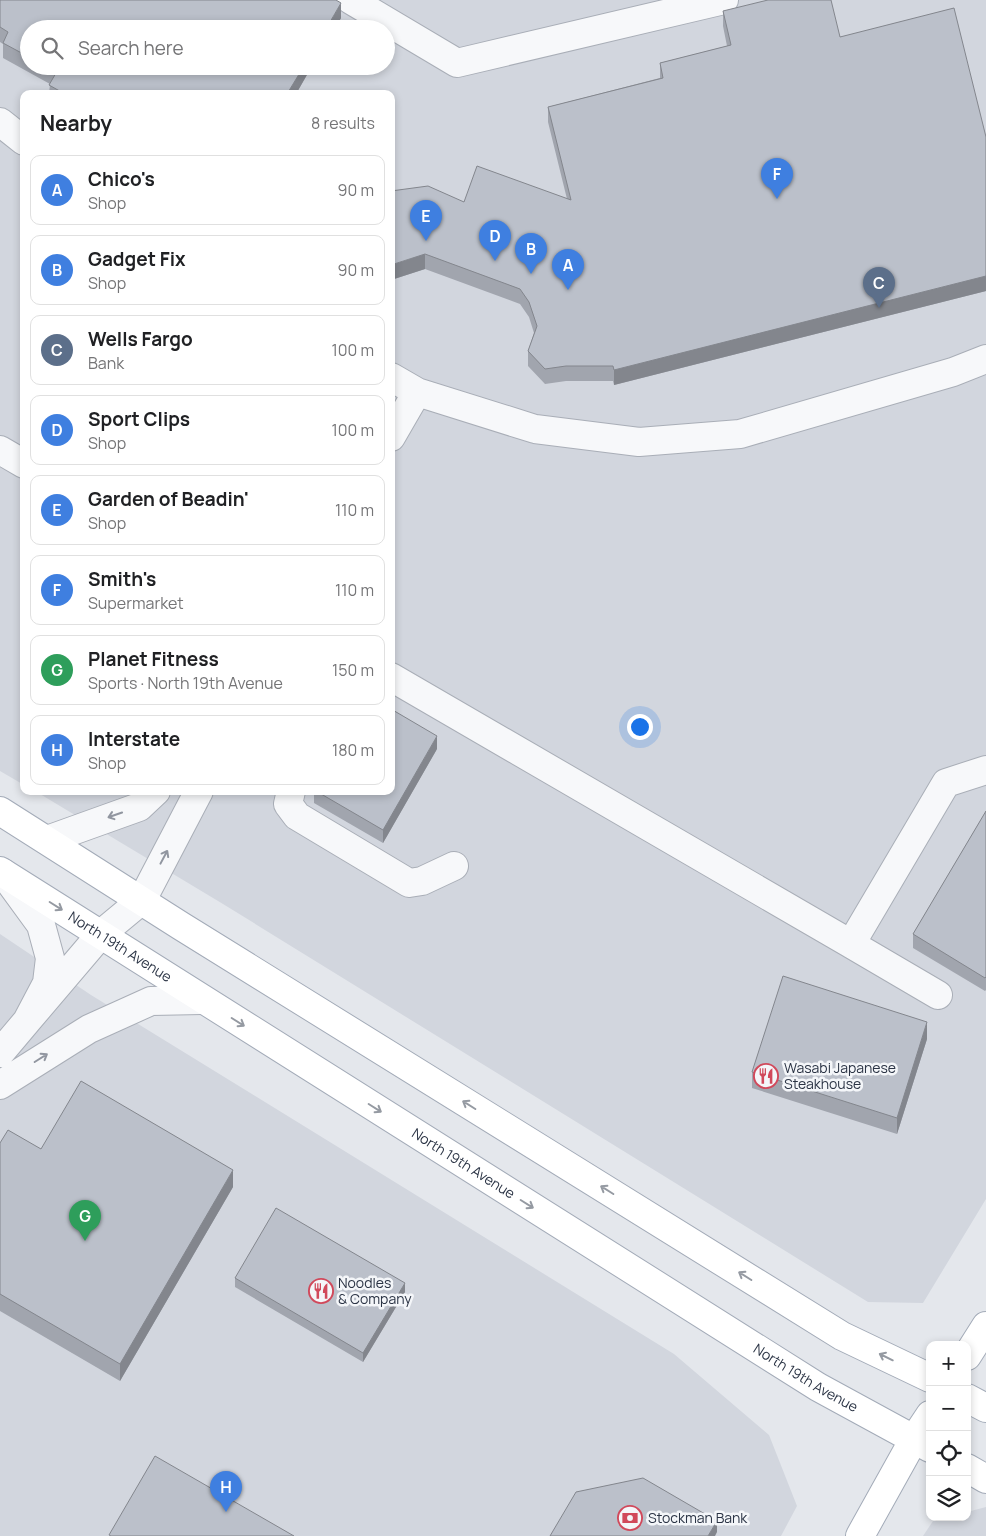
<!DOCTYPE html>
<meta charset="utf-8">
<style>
body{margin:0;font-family:Manrope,sans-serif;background:#f2f2f2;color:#202124}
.controls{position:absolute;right:15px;bottom:15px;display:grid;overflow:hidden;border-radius:10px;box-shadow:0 2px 8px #0003}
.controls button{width:45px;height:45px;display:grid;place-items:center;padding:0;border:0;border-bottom:1px solid #e0e0e0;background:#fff;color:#202124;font:25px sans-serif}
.you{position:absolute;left:639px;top:726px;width:18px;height:18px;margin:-12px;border:4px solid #fff;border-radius:50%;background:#1a73e8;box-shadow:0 0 0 8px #1a73e833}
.badge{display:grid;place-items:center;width:32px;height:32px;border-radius:50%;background:#d1495b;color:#fff;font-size:16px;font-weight:700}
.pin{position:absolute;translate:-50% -41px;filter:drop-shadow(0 1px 2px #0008)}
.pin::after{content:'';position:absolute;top:26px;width:18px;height:15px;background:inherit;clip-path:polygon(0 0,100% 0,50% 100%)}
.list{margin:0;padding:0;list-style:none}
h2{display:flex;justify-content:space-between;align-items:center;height:65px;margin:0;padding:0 20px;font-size:21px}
h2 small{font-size:16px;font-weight:400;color:#757577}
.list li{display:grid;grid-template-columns:32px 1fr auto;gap:15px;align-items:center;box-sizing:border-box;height:70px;margin:0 10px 10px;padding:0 10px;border:1px solid #e0e0e0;border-radius:10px}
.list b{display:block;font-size:19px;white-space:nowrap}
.list p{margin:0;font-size:16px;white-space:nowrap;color:#757577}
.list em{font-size:16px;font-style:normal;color:#757577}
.icon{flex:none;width:28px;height:28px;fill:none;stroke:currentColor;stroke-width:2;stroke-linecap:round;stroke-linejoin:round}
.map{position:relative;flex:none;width:986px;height:1536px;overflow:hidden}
.search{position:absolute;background:#fff;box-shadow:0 2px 8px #0003;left:20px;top:20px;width:375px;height:55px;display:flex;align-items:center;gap:12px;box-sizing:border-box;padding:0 18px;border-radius:28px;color:#757577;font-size:19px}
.panel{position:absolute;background:#fff;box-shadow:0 2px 8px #0003;left:20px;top:90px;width:375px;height:705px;border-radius:10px}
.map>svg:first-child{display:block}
.built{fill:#d2d6de;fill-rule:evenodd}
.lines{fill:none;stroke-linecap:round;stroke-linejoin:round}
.minor-casing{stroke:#a9aeb7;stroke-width:30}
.major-casing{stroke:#a3abb8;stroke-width:30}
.minor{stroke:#f7f8fa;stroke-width:28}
.major{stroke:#fff;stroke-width:28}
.wall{fill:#a1a5ae}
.shaded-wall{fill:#83868d}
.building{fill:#bbc0ca;stroke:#83868d}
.oneway{stroke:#9196a0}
.oneway2{stroke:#959aa2}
.labels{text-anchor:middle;stroke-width:5;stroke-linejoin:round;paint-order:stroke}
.street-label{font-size:14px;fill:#2b3445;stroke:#f4f6f9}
.poi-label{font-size:14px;fill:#2b3445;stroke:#f4f6f9;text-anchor:start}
</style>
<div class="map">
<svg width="986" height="1536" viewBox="0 0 986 1536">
<rect width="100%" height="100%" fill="#e4e7ec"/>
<!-- built -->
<path class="built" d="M0 0H986V1199L923 1303 868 1302 223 904 35 791H391V94H24V785L0 771ZM29 29H386V66H29Z
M0 934 91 995 674 1354 769 1435 797 1506 781 1536H0Z
M986 1507V1536H923L933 1521 948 1517H967V1512Z"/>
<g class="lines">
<defs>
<path id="minor" d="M351 0 457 63 724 0
M0 122 24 141
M391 377 417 392 535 429 639 442 740 434 953 372 986 359
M391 437 417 392
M0 450 24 464
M391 677 851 944 946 783 986 770
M291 791 288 804 297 816 409 883 422 881 454 866
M47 840 139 807 156 791
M851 944 938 995
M27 1021 101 934 142 900 199 791
M0 1053 27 1021 47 983 50 958 41 925 3 873
M0 1085 89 1029 151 1001 202 1000"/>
<g id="major">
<path d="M0 811 181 926 842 1336 930 1378"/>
<path id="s1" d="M0 871 818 1387 930 1448"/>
<path d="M967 1356 986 1326"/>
<path d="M967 1398 986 1408"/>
<path d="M967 1468 986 1479"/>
<path d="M860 1536 914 1439 930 1415"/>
</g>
</defs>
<!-- minor casing -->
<use href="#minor" class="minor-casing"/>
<!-- major casing -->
<use href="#major" class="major-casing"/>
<!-- minor -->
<use href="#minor" class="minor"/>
<!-- major -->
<use href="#major" class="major"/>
</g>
<!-- wall -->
<path class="wall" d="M0 0 341 18 335 29H29V66H312L296 94H49L50 84 3 58V44L0 42Z
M723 11 840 37 986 137V291L614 385 613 381H566L545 384 528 366V351L534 333 529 317 520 304 425 269 391 280 464 202 567 199 548 122V107L660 78V63L727 46 723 26Z
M437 749 383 843 314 803V791H391Z
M986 811V990L985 991 913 948V934Z
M927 1039 897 1134 752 1088V1072Z
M0 1143 233 1187 120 1381 0 1311Z
M235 1278 405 1292 363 1362 235 1287Z"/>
<!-- shaded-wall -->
<path class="shaded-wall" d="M341 3V18L335 29H326Z
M304 66H312L296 94H287Z
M425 254V269L391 280V265Z
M986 276V291L614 385V370Z
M437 736V749L383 843V830Z
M927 1022V1039L897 1134V1118Z
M233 1170V1187L120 1381V1364Z
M405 1283V1292L363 1362V1353Z
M717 1521V1532L715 1536H708Z"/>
<!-- building -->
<path class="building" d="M0 0H336L341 3 326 29H29V57L3 43 8 32 0 27Z
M768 0H831L840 37 954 8 986 137V276L614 370 613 366H566L545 369 528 351 537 326 529 302 520 289 425 254 391 265V191L428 186 464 202 477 166 571 200 548 107 663 78 660 63 731 45 723 11Z
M44 66H304L287 94H65L49 85 56 73Z
M391 709 437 736 383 830 316 791H391Z
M986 811V977L985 978 913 934Z
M783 976 927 1022 897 1118 752 1072Z
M81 1081 233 1170 120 1364 0 1294V1143L8 1130 41 1149Z
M276 1208 405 1283 363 1353 235 1278Z
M155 1456 294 1536H111L109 1535Z
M643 1478 717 1521 708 1536H550L576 1492Z"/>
<!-- one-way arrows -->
<defs><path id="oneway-shaft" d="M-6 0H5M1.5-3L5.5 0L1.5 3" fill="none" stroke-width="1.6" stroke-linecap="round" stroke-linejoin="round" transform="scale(1.25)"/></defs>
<g class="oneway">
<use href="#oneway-shaft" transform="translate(115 815) rotate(161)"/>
<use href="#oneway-shaft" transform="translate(164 857) rotate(-62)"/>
<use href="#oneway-shaft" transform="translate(41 1058) rotate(-32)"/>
</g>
<g class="oneway2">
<use href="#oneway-shaft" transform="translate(56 906) rotate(32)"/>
<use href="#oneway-shaft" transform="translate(238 1022) rotate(32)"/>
<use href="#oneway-shaft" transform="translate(469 1105) rotate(-148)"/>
<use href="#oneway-shaft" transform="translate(375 1108) rotate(32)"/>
<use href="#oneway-shaft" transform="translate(607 1190) rotate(-148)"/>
<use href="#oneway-shaft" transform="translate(527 1204) rotate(32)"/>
<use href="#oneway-shaft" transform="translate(745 1276) rotate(-148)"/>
<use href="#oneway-shaft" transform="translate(886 1357) rotate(-154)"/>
</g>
<!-- icons -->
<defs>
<symbol id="restaurant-ring" viewBox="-11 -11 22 22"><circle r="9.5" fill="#f4f6f9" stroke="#d1495b" stroke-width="1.5"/><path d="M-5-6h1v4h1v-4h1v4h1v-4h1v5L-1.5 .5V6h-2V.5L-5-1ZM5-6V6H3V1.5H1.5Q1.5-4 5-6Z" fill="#d1495b"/></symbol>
<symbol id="bank-ring" viewBox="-11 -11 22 22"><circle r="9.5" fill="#f4f6f9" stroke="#d1495b" stroke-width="1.5"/><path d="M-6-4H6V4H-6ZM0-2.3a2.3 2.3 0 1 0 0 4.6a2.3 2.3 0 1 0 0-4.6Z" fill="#d1495b"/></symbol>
</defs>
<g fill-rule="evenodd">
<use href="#restaurant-ring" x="752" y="1062" width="28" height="28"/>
<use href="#restaurant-ring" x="307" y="1277" width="28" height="28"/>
<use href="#bank-ring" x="616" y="1504" width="28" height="28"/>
</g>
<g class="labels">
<!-- street labels -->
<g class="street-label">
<text dy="5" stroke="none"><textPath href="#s1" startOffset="142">North 19th Avenue</textPath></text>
<text dy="5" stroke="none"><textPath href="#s1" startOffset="548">North 19th Avenue</textPath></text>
<text dy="5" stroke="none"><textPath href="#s1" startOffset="952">North 19th Avenue</textPath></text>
</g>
<!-- poi labels -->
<g class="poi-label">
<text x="784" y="1073">Wasabi Japanese<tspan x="784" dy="16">Steakhouse</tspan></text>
<text x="338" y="1288">Noodles<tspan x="338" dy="16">&amp; Company</tspan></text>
<text x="648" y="1523">Stockman Bank</text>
</g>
</g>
</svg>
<div class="controls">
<button>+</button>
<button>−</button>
<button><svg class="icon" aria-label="locate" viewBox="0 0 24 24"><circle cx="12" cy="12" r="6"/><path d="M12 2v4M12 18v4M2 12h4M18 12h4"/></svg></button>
<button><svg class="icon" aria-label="layers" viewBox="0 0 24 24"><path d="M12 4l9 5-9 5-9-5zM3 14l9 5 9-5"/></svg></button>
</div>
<div class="you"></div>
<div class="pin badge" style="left:568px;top:290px;background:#3f7fe0">A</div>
<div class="pin badge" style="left:531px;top:274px;background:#3f7fe0">B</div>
<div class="pin badge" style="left:879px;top:308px;background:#5c6f8a">C</div>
<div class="pin badge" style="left:495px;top:261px;background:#3f7fe0">D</div>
<div class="pin badge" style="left:426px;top:241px;background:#3f7fe0">E</div>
<div class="pin badge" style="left:777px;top:199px;background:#3f7fe0">F</div>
<div class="pin badge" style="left:85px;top:1241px;background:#2e9e5b">G</div>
<div class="pin badge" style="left:226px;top:1512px;background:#3f7fe0">H</div>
<div class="search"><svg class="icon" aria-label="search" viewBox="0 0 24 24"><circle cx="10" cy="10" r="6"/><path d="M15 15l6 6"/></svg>Search here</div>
<section class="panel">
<h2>Nearby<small>8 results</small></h2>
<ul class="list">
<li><span class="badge" style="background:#3f7fe0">A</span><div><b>Chico's</b><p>Shop</p></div><em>90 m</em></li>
<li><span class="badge" style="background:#3f7fe0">B</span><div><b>Gadget Fix</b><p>Shop</p></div><em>90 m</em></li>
<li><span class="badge" style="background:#5c6f8a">C</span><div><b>Wells Fargo</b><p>Bank</p></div><em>100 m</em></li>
<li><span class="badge" style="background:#3f7fe0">D</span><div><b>Sport Clips</b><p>Shop</p></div><em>100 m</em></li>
<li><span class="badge" style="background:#3f7fe0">E</span><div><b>Garden of Beadin'</b><p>Shop</p></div><em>110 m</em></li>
<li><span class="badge" style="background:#3f7fe0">F</span><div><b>Smith's</b><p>Supermarket</p></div><em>110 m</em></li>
<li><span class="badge" style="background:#2e9e5b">G</span><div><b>Planet Fitness</b><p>Sports · North 19th Avenue</p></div><em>150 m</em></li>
<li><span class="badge" style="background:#3f7fe0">H</span><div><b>Interstate</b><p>Shop</p></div><em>180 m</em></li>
</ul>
</section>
</div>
